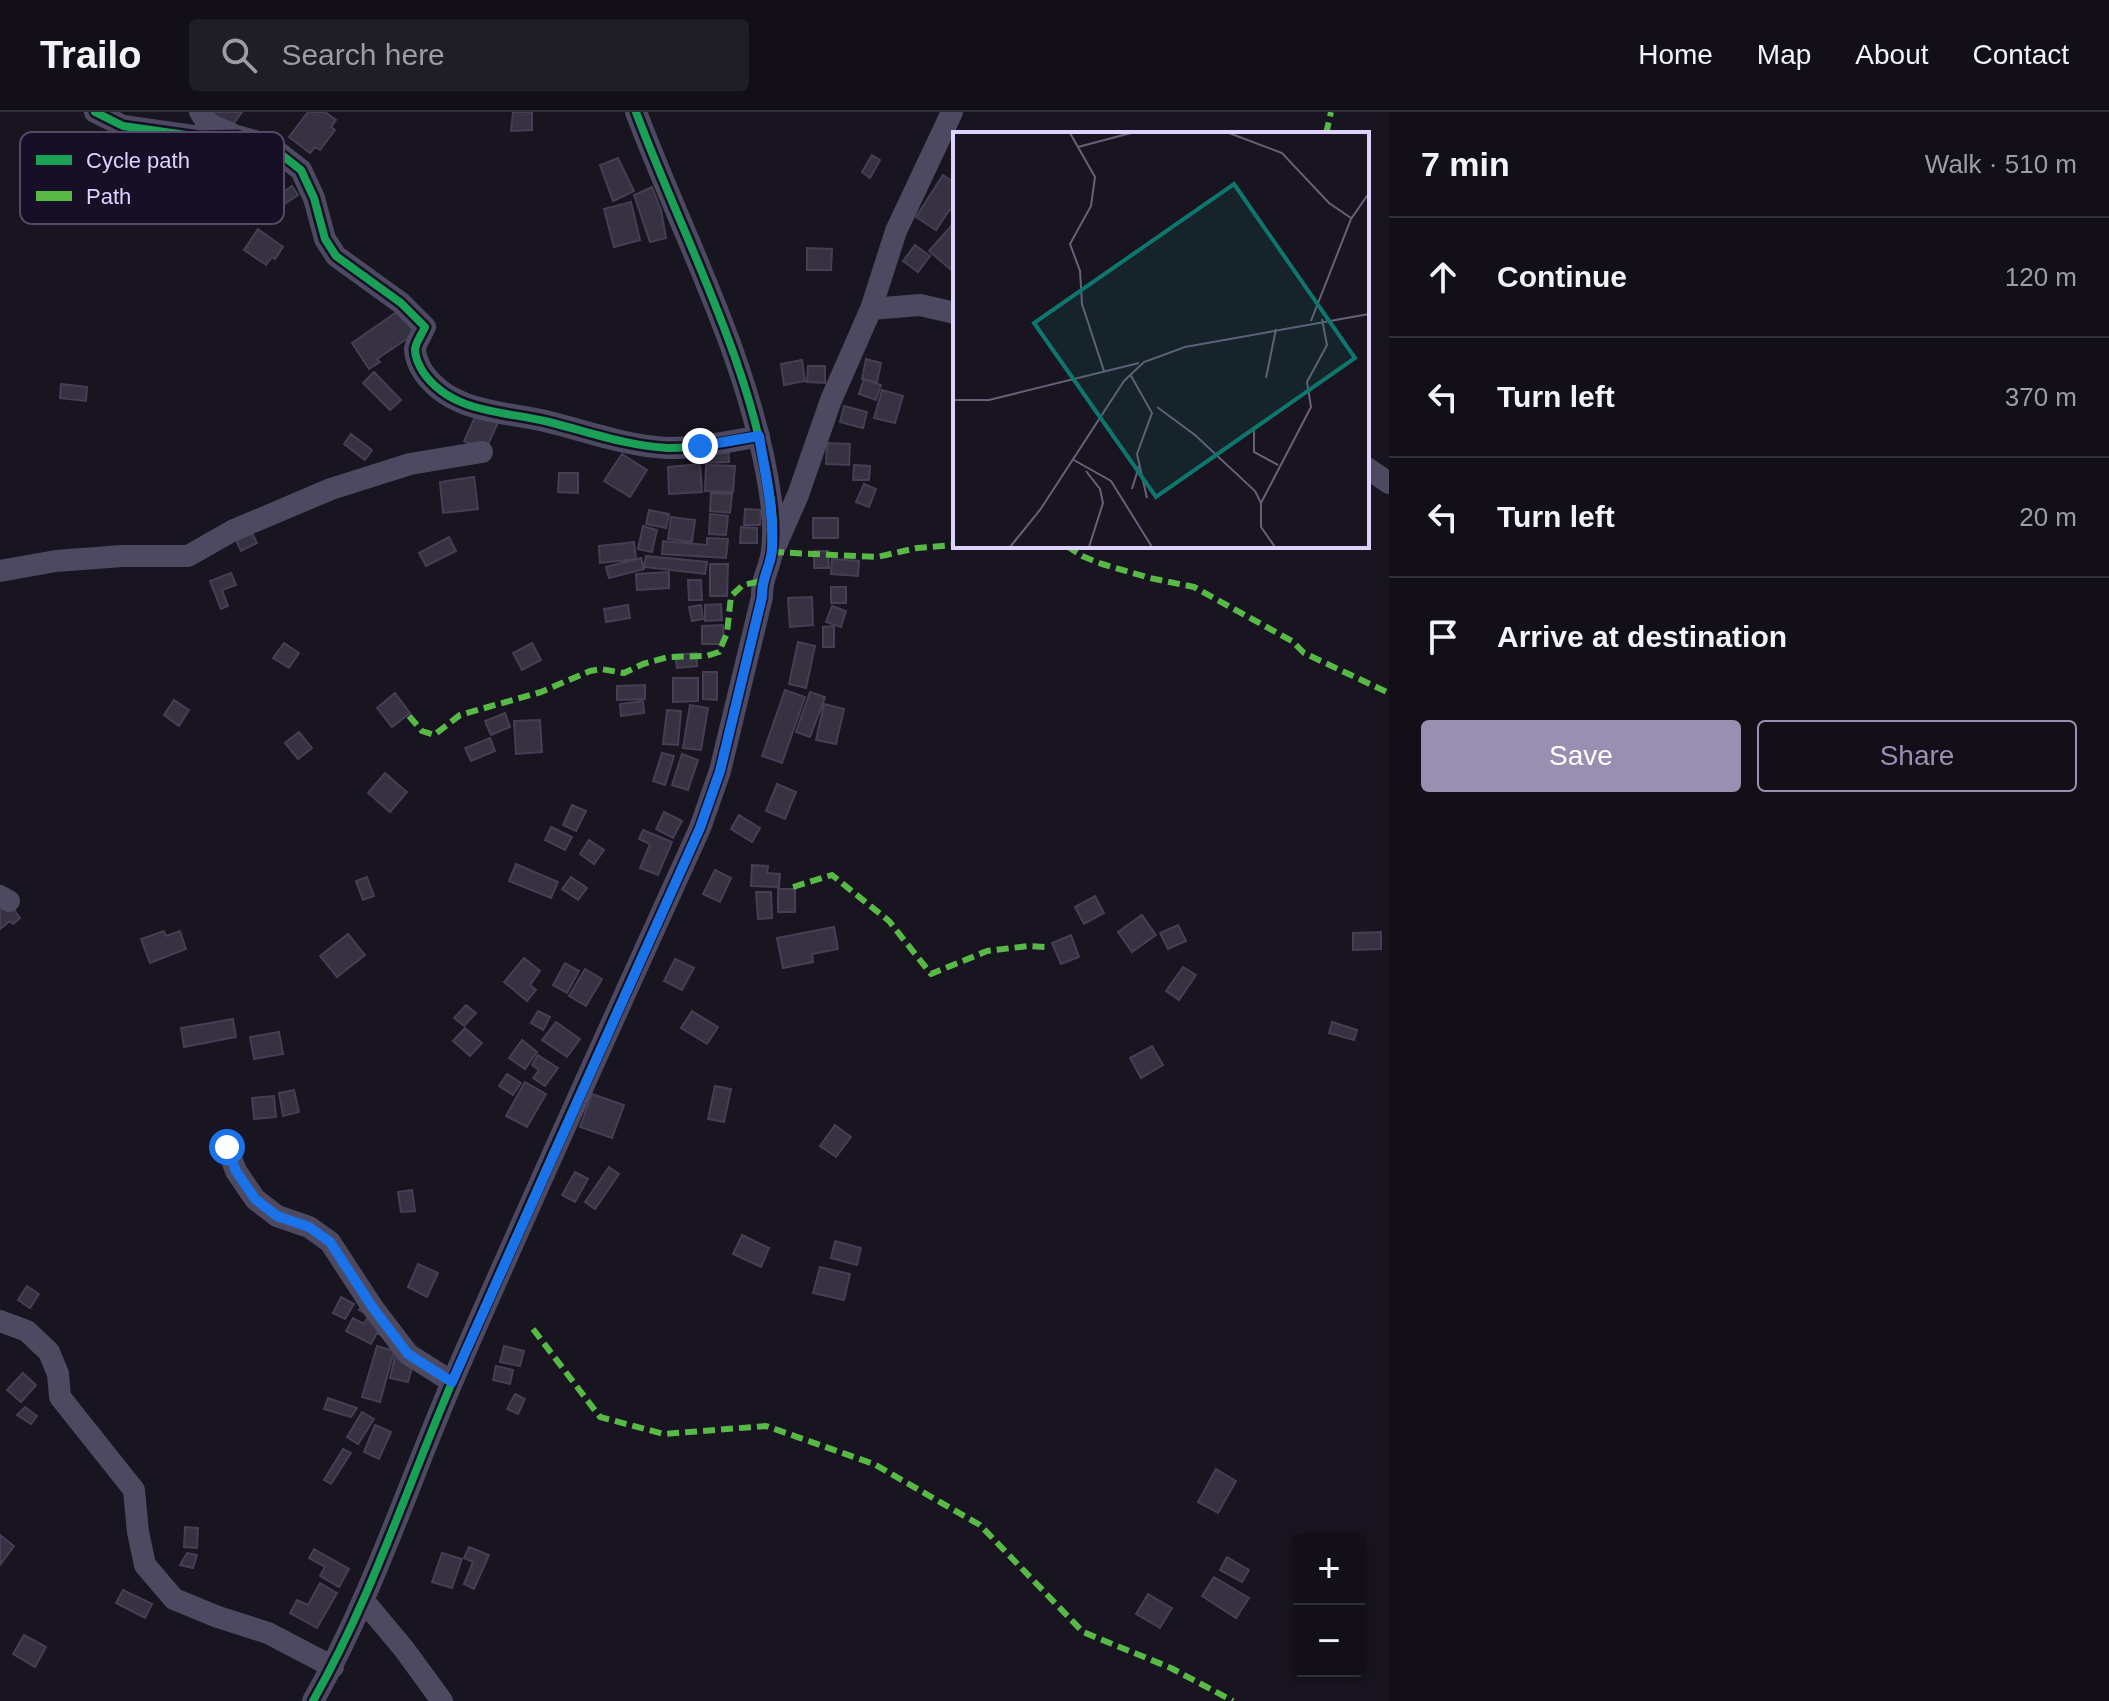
<!DOCTYPE html>
<meta charset="utf-8">
<style>
body{margin:0;font-family:Arial,sans-serif;background:#1f1d25;color:#f1f3f6}
.controls{position:absolute;right:24px;bottom:24px;display:grid;overflow:hidden;border-radius:8px;box-shadow:0 4px 12px #0003}
.controls button{width:72px;height:72px;display:grid;place-items:center;padding:0;border:0;border-bottom:2px solid #312f37;background:#120f18;color:#f1f3f6;font:40px sans-serif}
.stop{position:absolute;width:24px;height:24px;margin:-18px;border:6px solid #1a73e8;border-radius:50%;background:#fff}
.stop.end{background:#1a73e8;border-color:#fff;box-shadow:0 2px 8px #0008}
.list{margin:0;padding:0;list-style:none}
h2{display:flex;justify-content:space-between;align-items:center;height:104px;margin:0;padding:0 32px;font-size:34px}
h2 small{font-size:26px;font-weight:400;color:#9c9ca2}
.list li{display:grid;grid-template-columns:52px 1fr auto;gap:24px;align-items:center;box-sizing:border-box;height:120px;padding:0 32px;border-top:2px solid #312f37}
.list b{display:block;font-size:30px;white-space:nowrap}
.list em{font-size:26px;font-style:normal;color:#9c9ca2}
.actions{display:flex;gap:16px;padding:24px 32px}
.actions a{flex:1;padding:18px 0;border:2px solid #9990b1;border-radius:8px;text-align:center;font-size:28px;color:#9990b1}
.actions .main{background:#9990b1;color:#fff}
.icon{flex:none;width:44px;height:44px;fill:none;stroke:currentColor;stroke-width:2;stroke-linecap:round;stroke-linejoin:round}
.map{position:relative;flex:none;width:1389px;height:1589px;overflow:hidden}
header{display:flex;align-items:center;gap:48px;box-sizing:border-box;height:112px;padding:0 40px;background:#120f18;border-bottom:2px solid #312f37}
header strong{font-size:38px}
nav{display:flex;gap:44px;margin-inline-start:auto;font-size:28px}
.search{width:560px;height:72px;background:#1f1d25;display:flex;align-items:center;gap:20px;box-sizing:border-box;padding:0 28px;border-radius:8px;color:#9c9ca2;font-size:30px}
main{display:flex}
aside{flex:1;background:#120f18}
.map>svg:first-child{display:block}
.building{fill:#373242;stroke:#453e54;stroke-width:2}
.lines{fill:none;stroke-linecap:round;stroke-linejoin:round}
.minor{stroke:#4d4961;stroke-width:22}
.quiet{stroke:#58b947;stroke-width:6;stroke-dasharray:12 6;stroke-linecap:butt}
.cycleway-casing{stroke:#160f25;stroke-width:13}
.cycleway{stroke:#1a9f57;stroke-width:8}
.route{stroke:#1a73e8;stroke-width:10}
.inset-road{fill:none;stroke:#676079;stroke-width:2}
.view{fill:#0f766e;fill-opacity:0.15;stroke:#0f766e;stroke-width:4}
.inset-edge{fill:none;stroke:#ded3ff;stroke-width:4}
.key{fill:#160f25;stroke:#524a66;stroke-width:2}
.key-label{font-size:22px;fill:#ded3ff}
</style>
<header>
<strong>Trailo</strong>
<div class="search"><svg class="icon" aria-label="search" viewBox="0 0 24 24"><circle cx="10" cy="10" r="6"/><path d="M15 15l6 6"/></svg>Search here</div>
<nav><a>Home</a><a>Map</a><a>About</a><a>Contact</a></nav>
</header>
<main>
<div class="map">
<svg width="1389" height="1589" viewBox="0 0 1389 1589">
<rect width="100%" height="100%" fill="#181420"/>
<!-- building -->
<path class="building" d="M211 0H242L231 15Z
M308 0H325L336 8 331 15 335 18 320 38 315 35 310 41 289 25Z
M513 0H532V18L511 19Z
M872 43 880 48 870 66 862 60Z
M618 46 634 79 613 89 600 53Z
M943 63 955 71V100L950 97 936 118 916 105Z
M292 74 298 83 280 95 275 86Z
M652 75 661 98 666 126 650 130 634 83Z
M631 90 640 128 614 135 604 97Z
M954 111 955 112V161L929 139Z
M258 117 283 135 275 147 272 145 266 153 244 138Z
M915 133 930 144 918 160 903 149Z
M807 136 832 137 831 158H807Z
M401 197 417 220 377 247 380 250 369 257 352 231Z
M866 247 881 251 877 270 862 267Z
M802 248 805 269 784 273 781 252Z
M808 254H825V271L807 270Z
M374 260 401 288 390 298 363 271Z
M864 267 881 273 876 288 859 282Z
M61 272 87 275 86 289 60 286Z
M882 278 903 284 895 311 874 306Z
M481 292 502 302 485 339 464 329Z
M844 294 867 300 863 316 840 310Z
M351 322 372 338 365 348 344 332Z
M728 330 729 350 699 351 698 331Z
M827 331 850 332 849 353 826 352Z
M622 342 647 358 630 385 604 369Z
M700 352 702 380 669 382 668 355Z
M706 353 735 354 733 380 705 379Z
M854 353 870 354 869 368H853Z
M559 361H578V381L558 380Z
M474 365 478 397 443 401 440 370Z
M864 372 876 377 869 395 856 390Z
M711 381 732 382 730 401 710 399Z
M745 397 761 398 760 413H744Z
M649 398 669 402 666 416 646 412Z
M710 402 728 404 726 423 709 422Z
M671 405 695 408 692 430 668 427Z
M813 406H838V426H813Z
M643 414 657 418 652 440 638 437Z
M741 415 757 416V431H740Z
M252 421 257 431 241 439 236 428Z
M449 425 456 439 426 454 419 441Z
M707 426 728 427 726 446 662 442 663 429 707 433Z
M634 430 636 447 600 451 599 434Z
M814 439H828L829 456H814Z
M646 444 707 450 705 462 644 455Z
M641 446 644 457 609 466 606 455Z
M832 447 859 449 858 464 831 462Z
M710 452H728L727 484H710Z
M669 460V476L637 478 636 462Z
M231 461 236 473 222 478 228 494 221 497 210 469Z
M688 468H701L702 488H689Z
M831 475H846V491H831Z
M812 485 813 513 790 515 788 486Z
M721 492 722 508 705 509V493Z
M628 493 630 506 606 510 604 497Z
M701 493 703 507 692 509 689 495Z
M832 494 846 499 841 515 826 510Z
M723 513 724 532H702V514Z
M834 514V535H823V515Z
M798 530 815 534 806 576 789 572Z
M284 531 299 541 289 556 273 546Z
M532 531 541 548 522 558 513 541Z
M696 541 697 554 677 556 675 543Z
M703 560H717V588L703 587Z
M673 566H698V589L673 590Z
M645 573V587L617 588V574Z
M785 578 805 585 782 651 762 644Z
M810 580 825 585 810 625 796 620Z
M395 581 410 601 392 615 377 596Z
M174 588 189 598 179 614 164 603Z
M643 589 644 601 621 604 620 592Z
M824 592 844 597 836 632 816 628Z
M690 593 708 596 701 638 683 636Z
M667 598 681 599 678 633 663 632Z
M505 601 510 615 491 623 485 609Z
M540 608 542 640 516 642 514 609Z
M299 620 312 636 298 647 285 631Z
M490 626 495 639 471 649 465 636Z
M662 641 674 644 665 673 653 669Z
M682 642 698 648 688 678 672 673Z
M385 661 407 680 390 700 368 681Z
M777 672 796 680 785 707 766 699Z
M572 693 586 699 576 719 563 713Z
M664 700 682 709 673 726 656 717Z
M739 703 760 716 752 730 731 717Z
M551 715 572 725 565 738 545 728Z
M643 718 672 730 658 763 640 756 650 732 639 727Z
M589 728 604 738 594 752 580 742Z
M516 752 558 770 551 786 509 769Z
M752 753 768 754 767 761 780 762 779 775 751 774Z
M715 758 731 766 720 790 703 782Z
M367 765 374 784 363 788 356 769Z
M571 765 587 776 578 788 562 777Z
M778 777H795V800H778Z
M756 780H771L772 806 758 807Z
M4 784 20 806 13 812 10 809 0 817V787Z
M1095 784 1104 801 1084 812 1075 795Z
M1142 803 1156 823 1132 840 1118 820Z
M1178 813 1186 829 1168 837 1160 821Z
M834 815 838 837 812 842 813 850 783 856 777 826Z
M164 819 166 824 180 819 186 837 150 851 141 827Z
M1381 820V837L1353 838V821Z
M348 822 365 843 337 865 320 844Z
M1071 823 1079 845 1061 852 1052 831Z
M524 846 540 859 530 873 536 878 527 889 504 870Z
M675 847 694 856 682 878 664 869Z
M565 851 579 859 567 881 553 873Z
M1183 855 1196 863 1179 888 1166 879Z
M585 857 602 867 586 894 569 884Z
M466 893 476 901 464 914 454 906Z
M538 899 550 905 543 918 531 911Z
M692 899 718 915 707 932 681 916Z
M233 907 236 925 184 935 181 916Z
M556 910 580 927 567 945 542 928Z
M1332 910 1357 918 1354 928 1329 921Z
M465 916 482 931 470 944 453 929Z
M279 920 283 942 254 947 250 925Z
M522 928 537 940 525 957 509 946Z
M1152 934 1163 953 1141 966 1130 946Z
M538 943 558 956 545 974 533 966 539 958 532 953Z
M507 962 521 971 513 983 499 974Z
M525 970 546 982 527 1015 506 1004Z
M715 974 731 977 724 1010 708 1007Z
M294 978 299 1000 283 1004 279 981Z
M592 982 624 993 612 1026 580 1015Z
M274 984 276 1005 254 1007 252 986Z
M835 1013 851 1025 836 1045 820 1034Z
M609 1055 619 1062 595 1097 585 1090Z
M575 1060 588 1067 575 1090 562 1083Z
M412 1078 415 1099 401 1100 398 1080Z
M742 1123 769 1136 761 1155 733 1142Z
M835 1129 861 1136 857 1153 831 1146Z
M418 1152 438 1161 427 1185 408 1175Z
M820 1155 850 1162 844 1188 813 1181Z
M27 1174 39 1182 30 1196 18 1188Z
M341 1185 354 1192 345 1207 333 1201Z
M364 1188 386 1226 377 1221 371 1232 346 1219 353 1206 364 1212 369 1203 359 1198Z
M377 1234 394 1239 380 1290 362 1285Z
M504 1234 524 1239 520 1254 500 1250Z
M396 1240 415 1245 408 1270 390 1266Z
M496 1254 513 1258 510 1272 493 1268Z
M23 1261 36 1273 21 1290 7 1278Z
M515 1282 525 1287 518 1302 507 1297Z
M328 1286 357 1296 351 1305 324 1297Z
M25 1295 37 1304 31 1312 17 1303Z
M362 1300 374 1307 358 1332 347 1325Z
M375 1313 391 1320 379 1347 364 1340Z
M343 1337 351 1341 331 1372 324 1368Z
M1216 1357 1236 1369 1218 1401 1198 1390Z
M185 1415 198 1416 197 1436 184 1435Z
M0 1423 14 1434 0 1453Z
M469 1435 489 1443 474 1477 464 1472 473 1450 464 1446Z
M314 1437 349 1457 339 1475 320 1464 325 1455 309 1446Z
M187 1441 197 1443 193 1456 180 1453Z
M442 1441 462 1447 452 1476 432 1470Z
M1227 1445 1249 1458 1242 1470 1220 1458Z
M1214 1465 1249 1486 1236 1506 1202 1484Z
M320 1471 337 1481 317 1516 290 1501 297 1488 308 1493Z
M123 1478 152 1492 145 1506 116 1491Z
M1148 1482 1172 1496 1160 1516 1136 1502Z
M24 1523 46 1535 35 1555 13 1542Z"/>
<g class="lines">
<!-- minor -->
<path class="minor" d="M95 0 123 14 200 25 237 24 269 33 301 58 314 86 325 127 336 144 401 191 425 215C422 222 416 230 415 237 415 246 419 253 423 260 452 302 505 299 549 310 589 320 627 334 668 336 698 336 729 330 759 324
M200 0 208 12 232 22
M871 197 920 193 955 201
M1367 356 1389 371
M775 435 798 383 831 288 871 197 896 119 952 0
M0 459 56 449 122 444H188L232 419 331 377 410 352 482 340
M0 784 9 789
M227 1035 236 1059 255 1087 277 1104 309 1115 330 1130 373 1196 408 1242 452 1270
M0 1209 27 1219 49 1240 58 1262 60 1285 134 1378 138 1420 145 1453 174 1487 218 1505 268 1521 333 1555
M363 1488 404 1537 442 1589
M313 1589C371 1487 407 1375 453 1268 533 1083 617 900 700 716L720 659 762 485C761 465 771 455 772 438 774 423 773 404 771 389 753 253 684 128 636 0"/>
<!-- quiet -->
<path class="quiet" d="M1326 22 1331 0
M1067 434 1082 444 1102 452 1150 466 1194 475 1292 529 1304 541 1389 581
M772 440 877 445 917 436 955 433
M409 604 422 619 434 623 460 603 541 580 590 559 601 557 624 561 643 552 668 545 706 544 719 540 727 521 731 484 743 473 762 469
M793 775 832 763 889 809 931 862 987 839 1028 834 1045 835
M533 1217 600 1305 664 1322 766 1314 874 1352 980 1413 1083 1520 1171 1556 1233 1589"/>
<defs>
<path id="cycleway" d="M95 0 123 14 200 25 237 24 269 33 301 58 314 86 325 127 336 144 401 191 425 215C422 222 416 230 415 237 415 246 419 253 423 260 452 302 505 299 549 310 589 320 627 334 668 336 698 336 729 330 759 324
M313 1589C371 1487 407 1375 453 1268 533 1083 617 900 700 716L720 659 762 485C761 465 771 455 772 438 774 423 773 404 771 389 753 253 684 128 636 0"/>
</defs>
<!-- cycleway casing -->
<use href="#cycleway" class="cycleway-casing"/>
<!-- cycleway -->
<use href="#cycleway" class="cycleway"/>
</g>
<g class="lines">
<!-- route -->
<path class="route" d="M227 1035 236 1059 255 1087 277 1104 309 1115 330 1130 373 1196 408 1242 452 1270 700 716 720 659 762 485C761 465 772 453 772 436 774 398 765 361 759 324L700 334"/>
</g>
<!-- overview -->
<g transform="translate(953 20)">
<rect width="416" height="416" fill="#181420"/>
<path class="inset-road" d="M117 1 142 45 138 74 117 112 127 139 129 172 151 239M276 1 329 21 376 71 398 86M125 15 178 1M358 189 398 87 416 61M177 242 199 281 184 322 194 366M313 246 323 197M0 268H36L186 231M204 275 242 303 302 359 308 371V395L322 415M301 295V320L325 333M119 327 158 349 199 415M133 339 147 357 150 371 136 415M179 357 186 334M308 371 358 275 354 250 374 213 369 187M57 415 87 378 171 249 191 230 232 215 416 182"/>
<path class="view" d="M281 52 402 226 203 365 81 191Z"/>
<rect width="416" height="416" class="inset-edge"/>
</g>
<!-- legend -->
<rect x="20" y="20" width="264" height="92" rx="12" class="key"/>
<rect x="36" y="43" width="36" height="10" fill="#1a9f57"/>
<rect x="36" y="79" width="36" height="10" fill="#58b947"/>
<g class="key-label">
<text x="86" y="56">Cycle path</text>
<text x="86" y="92">Path</text>
</g>
</svg>
<div class="controls">
<button>+</button>
<button>−</button>
</div>
<div class="stop" style="left:227px;top:1035px"></div>
<div class="stop end" style="left:700px;top:334px"></div>
</div>
<aside>
<h2>7 min<small>Walk · 510 m</small></h2>
<ul class="list">
<li><svg class="icon" aria-label="ahead" viewBox="0 0 24 24"><path d="M12 20V5M6 11l6-6 6 6"/></svg><div><b>Continue</b></div><em>120 m</em></li>
<li><svg class="icon" aria-label="left" viewBox="0 0 24 24"><path d="M17 20v-9H6M10 6l-5 5 5 5"/></svg><div><b>Turn left</b></div><em>370 m</em></li>
<li><svg class="icon" aria-label="left" viewBox="0 0 24 24"><path d="M17 20v-9H6M10 6l-5 5 5 5"/></svg><div><b>Turn left</b></div><em>20 m</em></li>
<li><svg class="icon" aria-label="arrive" viewBox="0 0 24 24"><path d="M6 21V4h12l-3 4 3 4H6"/></svg><div><b>Arrive at destination</b></div></li>
</ul>
<div class="actions"><a class="main">Save</a><a>Share</a></div>
</aside>
</main>
